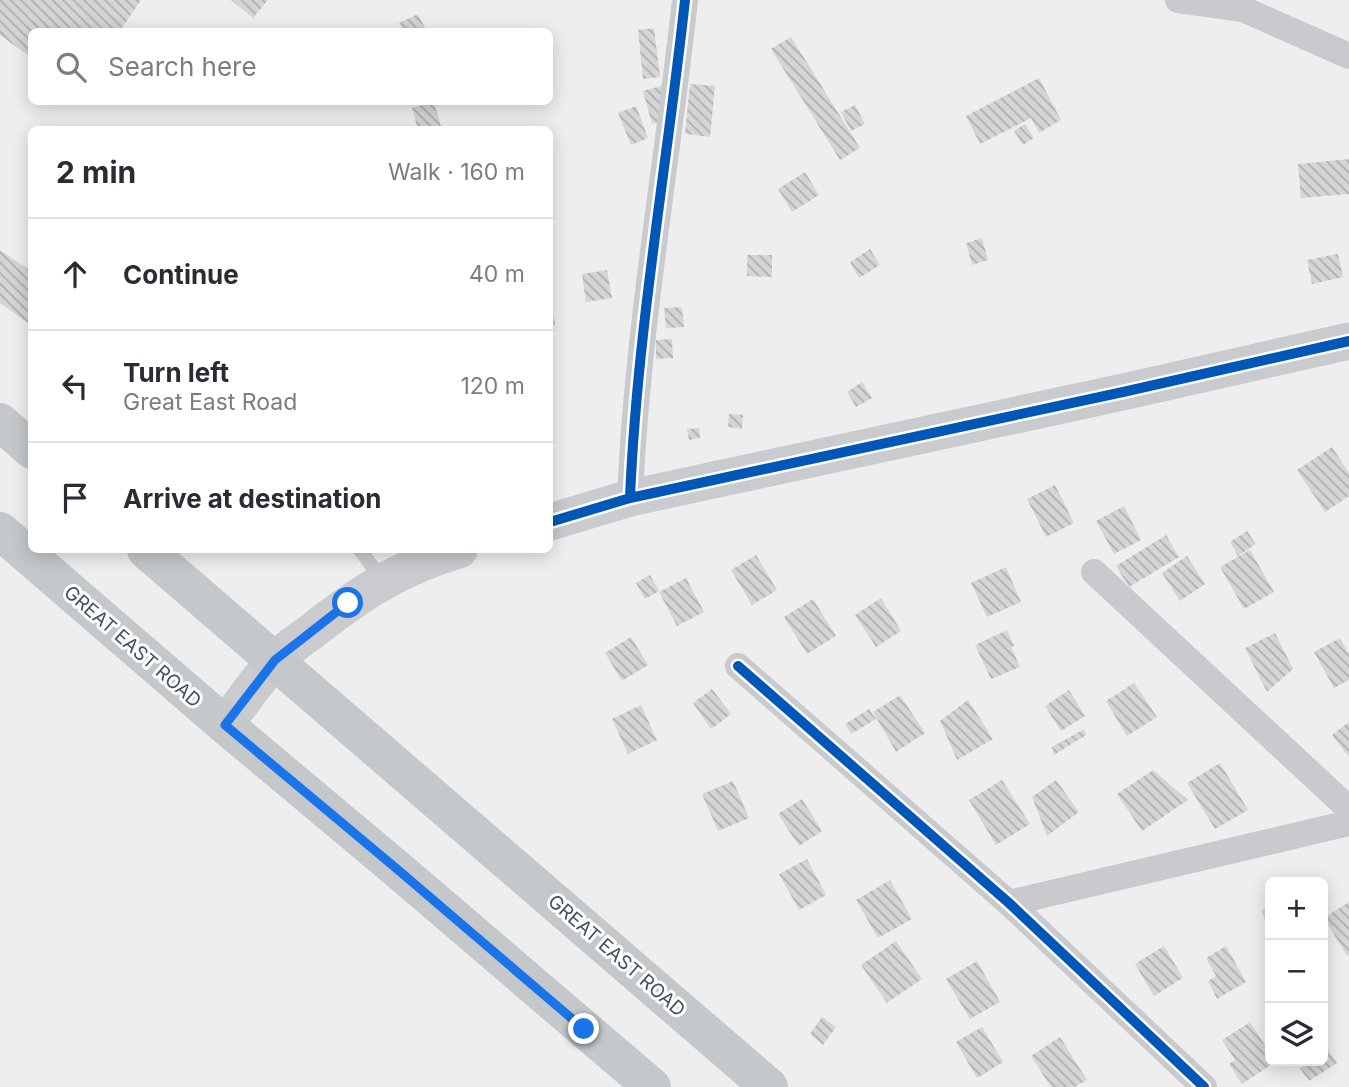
<!DOCTYPE html>
<meta charset="utf-8">
<style>
body{margin:0;font-family:Inter,sans-serif;background:#f2f2f3;color:#2b2b33}
.controls{position:absolute;right:21px;bottom:21px;display:grid;overflow:hidden;border-radius:10px;box-shadow:0 4px 18px #0003}
.controls button{width:63px;height:63px;display:grid;place-items:center;padding:0;border:0;border-bottom:2px solid #e1e1e2;background:#fff;color:#2b2b33;font:35px sans-serif}
.stop{position:absolute;width:21px;height:21px;margin:-16px;border:5px solid #1a73e8;border-radius:50%;background:#fff}
.stop.end{background:#1a73e8;border-color:#fff;box-shadow:0 2px 7px #0008}
.list{margin:0;padding:0;list-style:none}
h2{display:flex;justify-content:space-between;align-items:center;height:91px;margin:0;padding:0 28px;font-size:30px}
h2 small{font-size:23px;font-weight:400;color:#7c7c81}
.list li{display:grid;grid-template-columns:46px 1fr auto;gap:21px;align-items:center;box-sizing:border-box;height:112px;padding:0 28px;border-top:2px solid #e1e1e2}
.list b{display:block;font-size:26px;white-space:nowrap}
.list p{margin:0;font-size:23px;white-space:nowrap;color:#7c7c81}
.list em{font-size:23px;font-style:normal;color:#7c7c81}
.icon{flex:none;width:38px;height:38px;fill:none;stroke:currentColor;stroke-width:2;stroke-linecap:round;stroke-linejoin:round}
.map{position:relative;flex:none;width:1349px;height:1087px;overflow:hidden}
.search{position:absolute;background:#fff;box-shadow:0 4px 18px #0003;left:28px;top:28px;width:525px;height:77px;display:flex;align-items:center;gap:18px;box-sizing:border-box;padding:0 24px;border-radius:10px;color:#7c7c81;font-size:26px}
.panel{position:absolute;background:#fff;box-shadow:0 4px 18px #0003;left:28px;top:126px;width:525px;height:427px;border-radius:10px}
.map>svg:first-child{display:block}
.building{fill:url(#building-back-hatch)}
.lines{fill:none;stroke-linecap:round;stroke-linejoin:round}
.lane{stroke:#c8cacd;stroke-width:14}
.street{stroke:#c8cacd;stroke-width:26}
.secondary{stroke:#c9cbce;stroke-width:37}
.primary{stroke:#c4c8cb;stroke-width:38}
.cycleway-casing{stroke:#fff;stroke-width:15}
.cycleway{stroke:#0057b8;stroke-width:10}
.route{stroke:#1a73e8;stroke-width:9}
.labels{text-anchor:middle;stroke-width:6;stroke-linejoin:round;paint-order:stroke}
.street-label{font-size:19px;fill:#465159;stroke:#fff}
</style>
<div class="map">
<svg width="1349" height="1087" viewBox="0 0 1349 1087">
<defs>
<pattern id="building-back-hatch" width="6" height="6" patternUnits="userSpaceOnUse" patternTransform="scale(1.75)"><rect width="6" height="6" fill="#d5d5d7"/><path d="M-1 5l2 2M0 0l6 6M5-1l2 2" fill="none" stroke="#afafb1"/></pattern>
</defs>
<rect width="100%" height="100%" fill="#efeeee"/>
<!-- building -->
<path class="building" d="M0 0H141L119 32H32V58L0 35Z
M231 0H268L253 18Z
M418 14 427 32H404L399 23Z
M654 28 660 77 643 79 638 30Z
M791 37 860 148 840 160 771 49Z
M1039 78 1061 120 1039 133 1031 118 980 144 966 116Z
M690 84 715 86 710 137 685 134Z
M661 86 670 119 652 124 643 91Z
M434 102 442 130H418L412 108Z
M855 105 865 124 851 131 841 112Z
M636 106 648 138 631 145 618 113Z
M1025 124 1034 138 1023 145 1014 131Z
M1349 159V194L1301 198 1298 164Z
M805 172 819 195 792 212 778 189Z
M982 238 988 260 972 265 966 243Z
M870 249 880 265 859 278 850 262Z
M0 250 32 272V326L0 303Z
M1338 254 1343 277 1312 284 1307 260Z
M747 255H772V277L747 276Z
M607 270 612 298 586 302 582 274Z
M550 303H551L555 325 550 326Z
M682 307 684 327 666 328 664 308Z
M672 339 673 358 656 359V340Z
M862 382 872 398 856 407 847 392Z
M729 414 743 415 742 429 728 427Z
M699 428 700 438 689 440 687 429Z
M1332 447 1349 473V496L1325 512 1297 470Z
M1055 485 1074 523 1046 537 1027 499Z
M1124 506 1141 540 1114 554 1096 521Z
M1247 531 1256 544 1238 556 1230 542Z
M1166 535 1179 557 1129 587 1116 566Z
M1250 550 1274 592 1244 609 1220 567Z
M756 555 777 590 752 605 731 570Z
M1187 556 1205 584 1180 601 1162 573Z
M1006 567 1021 602 987 617 971 583Z
M650 575 659 591 645 599 636 583Z
M686 578 704 612 677 626 659 592Z
M881 598 901 631 876 647 855 615Z
M813 599 836 636 807 654 784 617Z
M1007 630 1014 646 1011 647 1020 667 991 679 975 645Z
M1275 633 1293 669 1267 692 1245 648Z
M631 637 648 665 622 681 605 653Z
M1340 638 1349 654V680L1334 688 1314 652Z
M1134 683 1157 717 1127 736 1106 701Z
M712 689 731 714 711 729 693 703Z
M1069 690 1085 716 1061 731 1045 706Z
M900 695 925 733 896 752 873 712Z
M968 700 993 739 957 760 940 721Z
M641 705 657 740 628 754 612 719Z
M869 709 876 719 851 734 845 724Z
M1349 722V757L1332 735Z
M1084 729 1086 735 1054 755 1052 747Z
M1220 763 1248 810 1215 829 1187 783Z
M1153 770 1188 800 1142 831 1117 794Z
M1002 780 1030 824 996 845 969 800Z
M1056 780 1079 812 1047 836 1032 797Z
M733 781 749 818 718 831 702 794Z
M802 799 822 831 799 846 778 814Z
M807 859 826 895 799 910 779 874Z
M890 880 912 919 878 938 856 900Z
M1349 902V955L1347 956 1324 918Z
M1270 906V927L1261 911Z
M896 941 922 979 887 1003 861 965Z
M1164 946 1183 978 1154 996 1135 964Z
M1226 946 1246 982 1217 999 1208 981 1216 976 1206 958Z
M977 961 1000 1002 970 1019 946 979Z
M822 1017 836 1027 823 1045 810 1034Z
M1250 1022 1270 1053V1061H1277L1242 1084 1229 1064 1235 1060 1222 1040Z
M982 1027 1003 1062 977 1078 956 1042Z
M1060 1037 1087 1080 1075 1087H1051L1031 1056Z
M1323 1042 1337 1063 1309 1081 1300 1068 1306 1065 1303 1061H1323Z"/>
<g class="lines">
<!-- lane -->
<path class="lane" d="M360 550 383 581"/>
<!-- street -->
<path class="street" d="M1178 0 1243 9 1349 56
M630 498C637 331 667 166 685 0
M1094 572 1349 809
M738 666 1009 903 1204 1087
M1009 903 1349 823"/>
<!-- secondary -->
<path class="secondary" d="M550 522 630 498 1123 392 1349 341
M225 725C241 704 256 681 274 662 284 650 299 641 311 632 359 594 400 567 459 550"/>
<!-- primary -->
<path class="primary" d="M0 422 32 450
M0 531 225 725 397 869 652 1087
M146 550 769 1087"/>
<defs>
<path id="cycleway" d="M630 498C637 331 667 166 685 0
M550 522 630 498 1123 392 1349 341
M738 666 1009 903 1204 1087"/>
</defs>
<!-- cycleway casing -->
<use href="#cycleway" class="cycleway-casing"/>
<!-- cycleway -->
<use href="#cycleway" class="cycleway"/>
</g>
<g class="lines">
<!-- route -->
<path class="route" d="M348 603 275 660 225 725 397 869 584 1029"/>
</g>
<g class="labels">
<!-- street labels -->
<g class="street-label">
<text transform="translate(133 646) rotate(41)" y="7">GREAT EAST ROAD</text>
<text transform="translate(617 955) rotate(41)" y="7">GREAT EAST ROAD</text>
</g>
</g>
</svg>
<div class="controls">
<button>+</button>
<button>−</button>
<button><svg class="icon" aria-label="layers" viewBox="0 0 24 24"><path d="M12 4l9 5-9 5-9-5zM3 14l9 5 9-5"/></svg></button>
</div>
<div class="stop" style="left:348px;top:603px"></div>
<div class="stop end" style="left:584px;top:1029px"></div>
<div class="search"><svg class="icon" aria-label="search" viewBox="0 0 24 24"><circle cx="10" cy="10" r="6"/><path d="M15 15l6 6"/></svg>Search here</div>
<section class="panel">
<h2>2 min<small>Walk · 160 m</small></h2>
<ul class="list">
<li><svg class="icon" aria-label="ahead" viewBox="0 0 24 24"><path d="M12 20V5M6 11l6-6 6 6"/></svg><div><b>Continue</b></div><em>40 m</em></li>
<li><svg class="icon" aria-label="left" viewBox="0 0 24 24"><path d="M17 20v-9H6M10 6l-5 5 5 5"/></svg><div><b>Turn left</b><p>Great East Road</p></div><em>120 m</em></li>
<li><svg class="icon" aria-label="arrive" viewBox="0 0 24 24"><path d="M6 21V4h12l-3 4 3 4H6"/></svg><div><b>Arrive at destination</b></div></li>
</ul>
</section>
</div>
